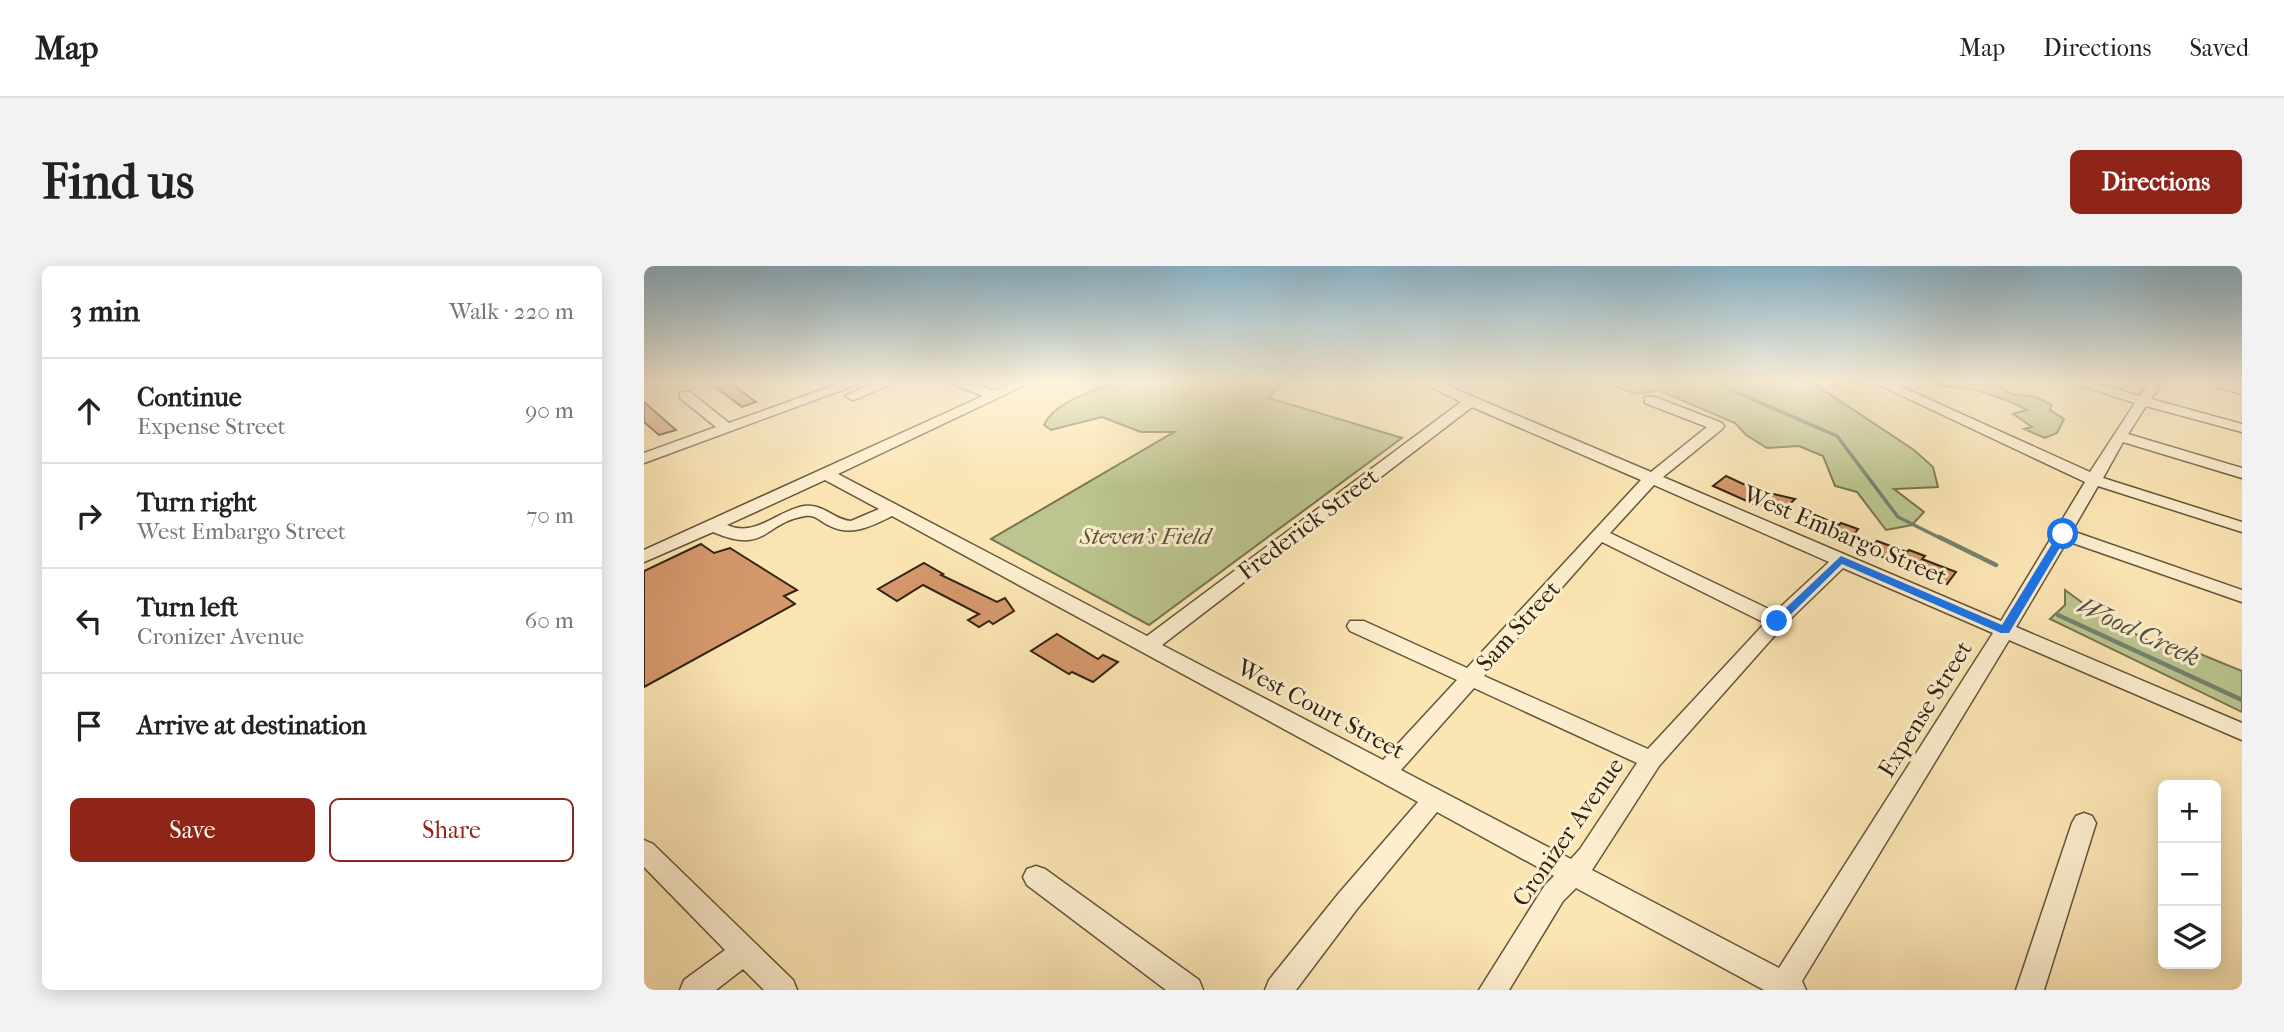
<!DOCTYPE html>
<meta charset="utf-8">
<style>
body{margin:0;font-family:"IM FELL French Canon",serif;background:#f2f2f2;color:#222}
.controls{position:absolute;right:21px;bottom:21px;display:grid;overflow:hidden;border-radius:10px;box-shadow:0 4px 18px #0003}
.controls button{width:63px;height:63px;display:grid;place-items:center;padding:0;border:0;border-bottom:2px solid #e0e0e0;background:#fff;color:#222;font:35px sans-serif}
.stop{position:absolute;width:21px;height:21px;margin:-16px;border:5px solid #1a73e8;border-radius:50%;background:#fff}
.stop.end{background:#1a73e8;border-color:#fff;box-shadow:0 2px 7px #0008}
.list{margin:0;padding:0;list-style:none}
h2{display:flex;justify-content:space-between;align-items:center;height:91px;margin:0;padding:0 28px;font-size:30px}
h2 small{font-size:23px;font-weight:400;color:#767676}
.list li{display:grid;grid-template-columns:46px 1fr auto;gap:21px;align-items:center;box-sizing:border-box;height:105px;padding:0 28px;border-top:2px solid #e0e0e0}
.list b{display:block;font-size:26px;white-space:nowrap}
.list p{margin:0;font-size:23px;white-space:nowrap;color:#767676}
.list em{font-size:23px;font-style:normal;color:#767676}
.actions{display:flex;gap:14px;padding:21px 28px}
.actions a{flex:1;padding:16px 0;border:2px solid #8f2418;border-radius:10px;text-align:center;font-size:24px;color:#8f2418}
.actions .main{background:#8f2418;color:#fff}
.icon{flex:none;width:38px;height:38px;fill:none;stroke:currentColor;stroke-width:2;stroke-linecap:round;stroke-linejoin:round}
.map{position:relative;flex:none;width:1598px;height:724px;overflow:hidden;border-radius:10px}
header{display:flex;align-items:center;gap:42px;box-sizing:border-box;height:98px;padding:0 35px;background:#fff;border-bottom:2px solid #e0e0e0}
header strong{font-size:33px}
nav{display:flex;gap:38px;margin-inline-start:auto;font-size:24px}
.intro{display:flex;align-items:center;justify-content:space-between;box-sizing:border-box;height:168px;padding:0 42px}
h1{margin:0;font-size:49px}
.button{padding:18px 32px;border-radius:10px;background:#8f2418;color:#fff;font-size:24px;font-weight:700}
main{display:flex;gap:42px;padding:0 42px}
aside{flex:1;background:#fff;border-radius:10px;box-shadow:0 4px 18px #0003}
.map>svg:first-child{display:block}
.green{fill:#bcc58f;stroke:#767450;stroke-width:2}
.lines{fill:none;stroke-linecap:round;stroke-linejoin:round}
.stream-far1{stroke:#73816f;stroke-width:3.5}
.stream{stroke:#73816f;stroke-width:4.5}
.building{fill:#d5986c;stroke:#312312;stroke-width:2}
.minor-casing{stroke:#64543a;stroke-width:3}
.minor{fill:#fceece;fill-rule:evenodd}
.route{fill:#1a73e8}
.labels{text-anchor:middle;stroke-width:6;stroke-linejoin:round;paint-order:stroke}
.street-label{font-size:24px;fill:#312312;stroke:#fceece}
.park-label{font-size:24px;font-style:italic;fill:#5b5438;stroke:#fceece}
.water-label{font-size:26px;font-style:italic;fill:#525240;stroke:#fceece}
</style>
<header>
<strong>Map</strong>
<nav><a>Map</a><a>Directions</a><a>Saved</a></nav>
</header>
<div class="intro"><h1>Find us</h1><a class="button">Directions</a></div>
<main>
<aside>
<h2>3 min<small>Walk · 220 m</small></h2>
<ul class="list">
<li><svg class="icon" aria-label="ahead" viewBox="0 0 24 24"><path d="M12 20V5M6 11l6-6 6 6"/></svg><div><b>Continue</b><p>Expense Street</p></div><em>90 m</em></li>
<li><svg class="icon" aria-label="right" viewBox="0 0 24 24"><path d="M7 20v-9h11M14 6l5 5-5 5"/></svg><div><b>Turn right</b><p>West Embargo Street</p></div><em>70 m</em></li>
<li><svg class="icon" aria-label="left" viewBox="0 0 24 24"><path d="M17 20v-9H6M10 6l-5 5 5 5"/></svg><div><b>Turn left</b><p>Cronizer Avenue</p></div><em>60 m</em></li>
<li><svg class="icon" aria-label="arrive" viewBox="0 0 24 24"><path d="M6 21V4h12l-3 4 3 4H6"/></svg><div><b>Arrive at destination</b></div></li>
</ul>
<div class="actions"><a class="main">Save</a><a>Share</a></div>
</aside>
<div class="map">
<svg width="1598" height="724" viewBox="0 0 1598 724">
<rect width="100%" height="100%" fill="#fbe5b3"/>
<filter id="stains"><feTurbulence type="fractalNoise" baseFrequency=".00286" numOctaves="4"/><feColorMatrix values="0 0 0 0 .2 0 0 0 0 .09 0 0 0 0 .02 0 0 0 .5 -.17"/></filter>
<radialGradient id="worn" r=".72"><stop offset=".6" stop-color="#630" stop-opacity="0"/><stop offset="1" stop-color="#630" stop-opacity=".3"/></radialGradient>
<!-- green -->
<path class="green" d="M470 117H637L625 132 758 172 505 359 347 273 530 166H497L458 151 407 164 400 159C410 136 449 125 470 117Z
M967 117H1169L1270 184 1289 201 1294 221 1250 223 1280 246 1268 259 1242 264 1213 226 1191 220 1179 190 1155 180 1123 182 1102 169 1091 157 1014 124C997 130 983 128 967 117Z
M1288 117 1356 120C1366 130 1374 129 1387 130 1394 131 1402 136 1408 139L1406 144 1420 153 1413 167 1401 172 1380 163 1388 161 1369 148 1383 144C1369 136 1337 124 1320 122 1308 120 1300 123 1288 117Z
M1421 324 1451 346 1508 377 1549 385 1598 405V446L1406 353 1421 339Z"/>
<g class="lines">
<!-- stream-far1 -->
<path class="stream-far1" d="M1071 117 1193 170 1254 251 1298 273"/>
<!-- stream -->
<path class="stream" d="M1295 271 1352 299
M1414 349 1598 434"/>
</g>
<!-- building -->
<path class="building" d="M66 117H86L112 136 98 141Z
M0 136 32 164 15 169 0 156Z
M1082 210 1112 224 1151 233 1136 247 1116 238 1114 240 1069 220Z
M1161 245 1195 259 1197 257 1214 263 1205 275 1149 256Z
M1233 275 1263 286 1265 284 1281 290 1278 293 1312 306 1303 318 1224 285Z
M57 278 70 287 86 282 153 324 140 330 151 338 0 421V305Z
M280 297 299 308 297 309 353 336 361 332 370 345 349 358 345 355 335 361 324 354 335 348 279 319 253 335 234 323Z
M413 368 454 393 459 389 474 396 449 416 428 406 425 408 387 385Z"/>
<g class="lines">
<defs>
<path id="minor" d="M197 117H217L0 197V187L72 161 36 132V126H46L85 157Z
M230 117H249L213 133 208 134 201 130Z
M305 117H325L350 125 367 117H385L194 208 503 370 817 136 779 117H797L1007 206 1063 161 1001 137V131H1011L1078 157 1080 160 1078 163 1019 211 1357 355 1441 216 1231 117H1249L1446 206 1491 137 1429 117H1451L1496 130 1504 117H1517L1507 133 1598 158V166L1502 140 1484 168 1598 202V212L1479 176 1459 212 1598 256V266L1454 220 1428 265 1598 324V336L1423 275 1372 361 1598 457V474L1365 374 1158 715 1162 724H1120L932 622 919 635 865 724H835L901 619 910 610 793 546 713 643 652 724H621L625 714 695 627 774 536 248 250C228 260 207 271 186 260 177 256 171 248 161 250 119 257 123 289 69 266L0 296V284L339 130ZM828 141 997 214 823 402 720 355H706L703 360 706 365 813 414 739 494 518 379ZM181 214 235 243 207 255C190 254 179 237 160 240 132 245 112 272 83 259ZM1010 219 1185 296 1131 346 966 267ZM958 276 1121 357 1004 483 840 410ZM1199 302 1349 367 1135 702 948 604 1015 500 1140 359ZM830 422 993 497 936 583 927 593 757 504Z
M1568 117 1598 120V128L1569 120Z
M1440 547 1448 550 1452 557 1400 724H1372L1428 557 1432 550Z
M0 574 9 578 149 714 153 724H120L99 703 72 724H36L40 714 81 684 0 601Z
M392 600 401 603 555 714 559 724H522L383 619 379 611 383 603Z"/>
</defs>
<!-- minor casing -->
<use href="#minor" class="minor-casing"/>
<!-- minor -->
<use href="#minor" class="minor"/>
</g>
<!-- sky -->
<linearGradient id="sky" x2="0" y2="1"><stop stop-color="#8bb8d0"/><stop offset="0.53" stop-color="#fdf3dd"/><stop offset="1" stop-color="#fdf3dd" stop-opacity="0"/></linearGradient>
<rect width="1598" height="219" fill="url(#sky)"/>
<!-- route -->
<path class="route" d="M1419 265 1424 268 1365 367H1357L1198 298 1137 358 1133 359 1128 355 1197 290 1358 359 1414 268Z"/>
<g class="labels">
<!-- street labels -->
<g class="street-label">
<text transform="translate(664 258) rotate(-37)" y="8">Frederick Street</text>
<text transform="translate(1201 269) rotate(23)" y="8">West Embargo Street</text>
<text transform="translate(874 360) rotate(-48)" y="8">Sam Street</text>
<text transform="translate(677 443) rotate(28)" y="8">West Court Street</text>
<text transform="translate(1281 443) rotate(-58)" y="8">Expense Street</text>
<text transform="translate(924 566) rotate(-55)" y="8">Cronizer Avenue</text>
</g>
<!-- park labels -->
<g class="park-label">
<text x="501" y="278">Steven's Field</text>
</g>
<!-- water labels -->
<g class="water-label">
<text transform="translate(1495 365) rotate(25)" y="9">Wood Creek</text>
</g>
</g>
<rect width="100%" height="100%" filter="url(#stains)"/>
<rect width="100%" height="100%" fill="url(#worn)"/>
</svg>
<div class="controls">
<button>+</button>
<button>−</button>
<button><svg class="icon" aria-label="layers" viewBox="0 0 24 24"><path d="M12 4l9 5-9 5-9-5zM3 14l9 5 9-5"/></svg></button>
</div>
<div class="stop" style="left:1419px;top:268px"></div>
<div class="stop end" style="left:1133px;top:355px"></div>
</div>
</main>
